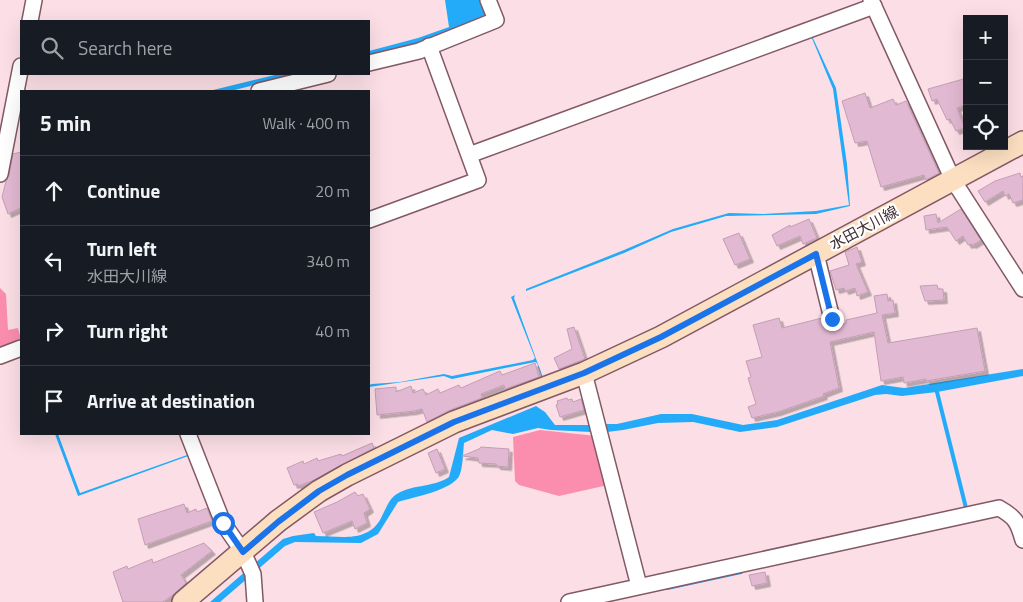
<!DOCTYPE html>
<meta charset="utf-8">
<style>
body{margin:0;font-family:"Titillium Web","Noto Sans JP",sans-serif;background:#20242c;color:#f1f3f6}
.controls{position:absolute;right:15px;top:15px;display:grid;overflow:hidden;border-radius:0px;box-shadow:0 5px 20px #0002}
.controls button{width:45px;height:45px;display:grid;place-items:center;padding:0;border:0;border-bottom:1px solid #363941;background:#171b24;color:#f1f3f6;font:25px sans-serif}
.stop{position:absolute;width:15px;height:15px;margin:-11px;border:4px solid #1a73e8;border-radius:50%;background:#fff}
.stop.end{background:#1a73e8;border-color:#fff;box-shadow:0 1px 5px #0008}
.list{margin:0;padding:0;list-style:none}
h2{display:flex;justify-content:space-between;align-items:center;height:65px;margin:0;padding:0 20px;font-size:21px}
h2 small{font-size:16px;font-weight:400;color:#9ea1a6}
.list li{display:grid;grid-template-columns:32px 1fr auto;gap:15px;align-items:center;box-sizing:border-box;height:70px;padding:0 20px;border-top:1px solid #363941}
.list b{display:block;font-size:19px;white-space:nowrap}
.list p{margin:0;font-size:16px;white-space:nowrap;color:#9ea1a6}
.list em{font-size:16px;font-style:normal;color:#9ea1a6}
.icon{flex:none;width:28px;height:28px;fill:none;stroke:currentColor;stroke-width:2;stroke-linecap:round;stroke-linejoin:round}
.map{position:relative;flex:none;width:1023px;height:602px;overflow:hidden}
.search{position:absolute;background:#171b24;box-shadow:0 5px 20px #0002;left:20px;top:20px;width:350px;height:55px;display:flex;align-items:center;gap:12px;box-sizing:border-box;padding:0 18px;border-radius:0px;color:#9ea1a6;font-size:19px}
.panel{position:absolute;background:#171b24;box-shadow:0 5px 20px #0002;left:20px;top:90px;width:350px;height:345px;border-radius:0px}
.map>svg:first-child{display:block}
.green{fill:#fb8eaf}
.water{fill:#23abf9}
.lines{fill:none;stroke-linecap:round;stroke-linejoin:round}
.stream{stroke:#23abf9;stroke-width:4}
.building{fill:#e2b9d2;stroke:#c49db5;filter:url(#shadow)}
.street-casing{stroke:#825965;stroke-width:18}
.secondary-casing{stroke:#825965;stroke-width:24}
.street{stroke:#fff;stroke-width:15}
.secondary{stroke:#fcdfc1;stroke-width:21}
.route{stroke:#1a73e8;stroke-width:6}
.labels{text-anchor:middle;stroke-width:4.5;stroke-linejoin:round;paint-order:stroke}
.street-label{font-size:15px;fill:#412e33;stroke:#fff}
</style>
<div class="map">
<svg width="1023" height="602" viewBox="0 0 1023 602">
<defs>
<filter id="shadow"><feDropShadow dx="3.5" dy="3.5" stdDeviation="0" flood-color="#0004"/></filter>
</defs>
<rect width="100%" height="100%" fill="#fcdfe6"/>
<!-- green -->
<path class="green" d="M0 288 6 294 8 330 18 328 21 340V342L0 349Z
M540 430 596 436 608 485 559 496 519 485 515 481 513 437Z"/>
<!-- water -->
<path class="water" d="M445 0H484L489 15 417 45 369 56V51L418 38 449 27Z
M811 36H812L836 88 847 164 850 206 816 214 726 216 671 232 624 253 526 291V289L624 250 673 229 729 213 763 214 816 211 849 205 833 89Z
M279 74H297L231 91H209Z
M515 295 514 298 543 378H542L537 363 535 362 452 379 444 376 369 387V385L372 384 400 382 444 374 452 376 533 360 535 358 511 297Z
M1023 369V376L937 392 902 396 886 394 875 395 777 427 740 432 693 422 658 423 623 430 607 432 606 424H617L661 414H692L743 425 777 420 882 385 904 388Z
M536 406 545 412 555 425H591V432L551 430 538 428 513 434 492 430 464 443C463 453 463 465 460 474 455 490 413 497 398 502L378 534 361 543 295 542 285 546 220 602H210L283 539 293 536 314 533 316 536C339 536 366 543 380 520 384 513 388 501 394 496 409 484 433 488 449 477L459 438Z
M55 434H58L80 493 190 454 191 455 78 496Z"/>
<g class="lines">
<!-- stream -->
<path class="stream" d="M937 392 966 508
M667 588 741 572"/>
</g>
<!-- building -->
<path class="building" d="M967 78V105L957 108 965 128 956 131 950 119 947 120 937 99 932 101 928 89Z
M865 93 870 108 893 99 896 105 906 101 939 173 926 180 924 175 881 187 867 141 855 143 842 101Z
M21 152V208L8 214 2 197 6 181 9 176 13 154Z
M1020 173 1021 177 1023 176V200L1013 203 1009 194 1005 196 1003 191 985 202 978 191 995 181Z
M961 209 981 240 973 245 971 244 968 245 963 236 956 241 947 227 926 230 924 216 936 214 938 223Z
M809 219 817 238 803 244 800 236 777 246 772 235 790 225V227Z
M739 233 750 259 735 265 723 239Z
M857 247 862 262 856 264 868 292 857 296 855 288 845 291 844 288 836 290 830 271 849 265 845 252Z
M937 285 938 289H943L944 300 925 301 920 286Z
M887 294 888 301 893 300 895 313 882 315 888 343 977 328 985 371 926 381V379L904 383 903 377 881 381 874 332 830 342 839 388 823 394 824 396 778 412 752 418 748 407 756 404 748 378 751 377 746 361 762 357 753 325 779 318 782 328 822 318 826 327 834 328 846 323V320L877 313 874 296Z
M574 327 585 359 559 369 554 358 572 349 567 329Z
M535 363 539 377 505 389 504 385 481 394 482 398 450 410 427 422 422 409 414 411 377 415 375 389 396 387V392L411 386 413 393 423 389 426 395 438 389 440 393 459 385 461 388 500 371 502 375Z
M567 398 568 400 572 399 573 402 581 399 584 410 560 417 556 405 558 404 557 401Z
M372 443 374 448 312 481 298 486V484L294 485 287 468 303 461 304 464 317 458 318 461 341 454 342 456Z
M481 447 509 449 508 467 497 466 496 464 479 463 478 458 462 456 479 449Z
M437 449 445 469 436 473 428 453Z
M355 492 358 496 363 494 370 509 364 513 367 523 355 529 352 521 323 533 314 512 337 502Z
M184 504 187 513 196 509 197 512 207 508 212 521 145 545 138 519Z
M204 543 212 551 181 575 186 583 174 594 163 602H123L113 572 127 566 128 569 152 559 153 563Z
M765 572 767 583 752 586 749 575Z"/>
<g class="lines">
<defs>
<path id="street" d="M871 0 953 180 1023 289
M30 21 34 0
M369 63 419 51 496 20 488 0
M259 91 328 74
M469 155 874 6
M0 174 21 66
M369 220 478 180 429 46
M816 254 832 319
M0 356 21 348
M584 373 639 586
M188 434 223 523 243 552 253 574 255 602
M569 602 999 508C1015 517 1018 522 1023 540"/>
<path id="secondary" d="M183 602 278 521 319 491 347 475 454 422 584 373 661 337 1023 142"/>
</defs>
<!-- street casing -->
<use href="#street" class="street-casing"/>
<!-- secondary casing -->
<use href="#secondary" class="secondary-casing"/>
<!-- street -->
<use href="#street" class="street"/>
<!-- secondary -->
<use href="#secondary" class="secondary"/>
</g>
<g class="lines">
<!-- route -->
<path class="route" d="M223 523 243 552 278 522 319 491 347 475 454 422 584 373 661 337 816 254 832 319"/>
</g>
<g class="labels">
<!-- street labels -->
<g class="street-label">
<text transform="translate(864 228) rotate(-28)" y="5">水田大川線</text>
</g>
</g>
</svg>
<div class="controls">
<button>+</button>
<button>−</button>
<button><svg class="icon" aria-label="locate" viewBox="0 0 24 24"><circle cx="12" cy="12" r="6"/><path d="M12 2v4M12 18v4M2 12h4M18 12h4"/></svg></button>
</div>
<div class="stop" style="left:223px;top:523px"></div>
<div class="stop end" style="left:832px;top:319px"></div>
<div class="search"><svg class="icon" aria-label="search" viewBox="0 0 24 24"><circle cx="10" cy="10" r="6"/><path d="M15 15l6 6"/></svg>Search here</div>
<section class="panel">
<h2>5 min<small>Walk · 400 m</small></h2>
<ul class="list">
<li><svg class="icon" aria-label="ahead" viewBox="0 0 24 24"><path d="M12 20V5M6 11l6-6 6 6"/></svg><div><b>Continue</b></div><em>20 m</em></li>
<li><svg class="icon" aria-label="left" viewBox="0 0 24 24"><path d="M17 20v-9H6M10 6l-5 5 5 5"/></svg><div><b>Turn left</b><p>水田大川線</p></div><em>340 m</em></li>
<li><svg class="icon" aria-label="right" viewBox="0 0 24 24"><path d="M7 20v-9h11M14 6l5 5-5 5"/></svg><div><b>Turn right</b></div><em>40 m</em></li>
<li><svg class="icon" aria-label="arrive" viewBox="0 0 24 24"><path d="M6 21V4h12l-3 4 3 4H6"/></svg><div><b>Arrive at destination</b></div></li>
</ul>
</section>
</div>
